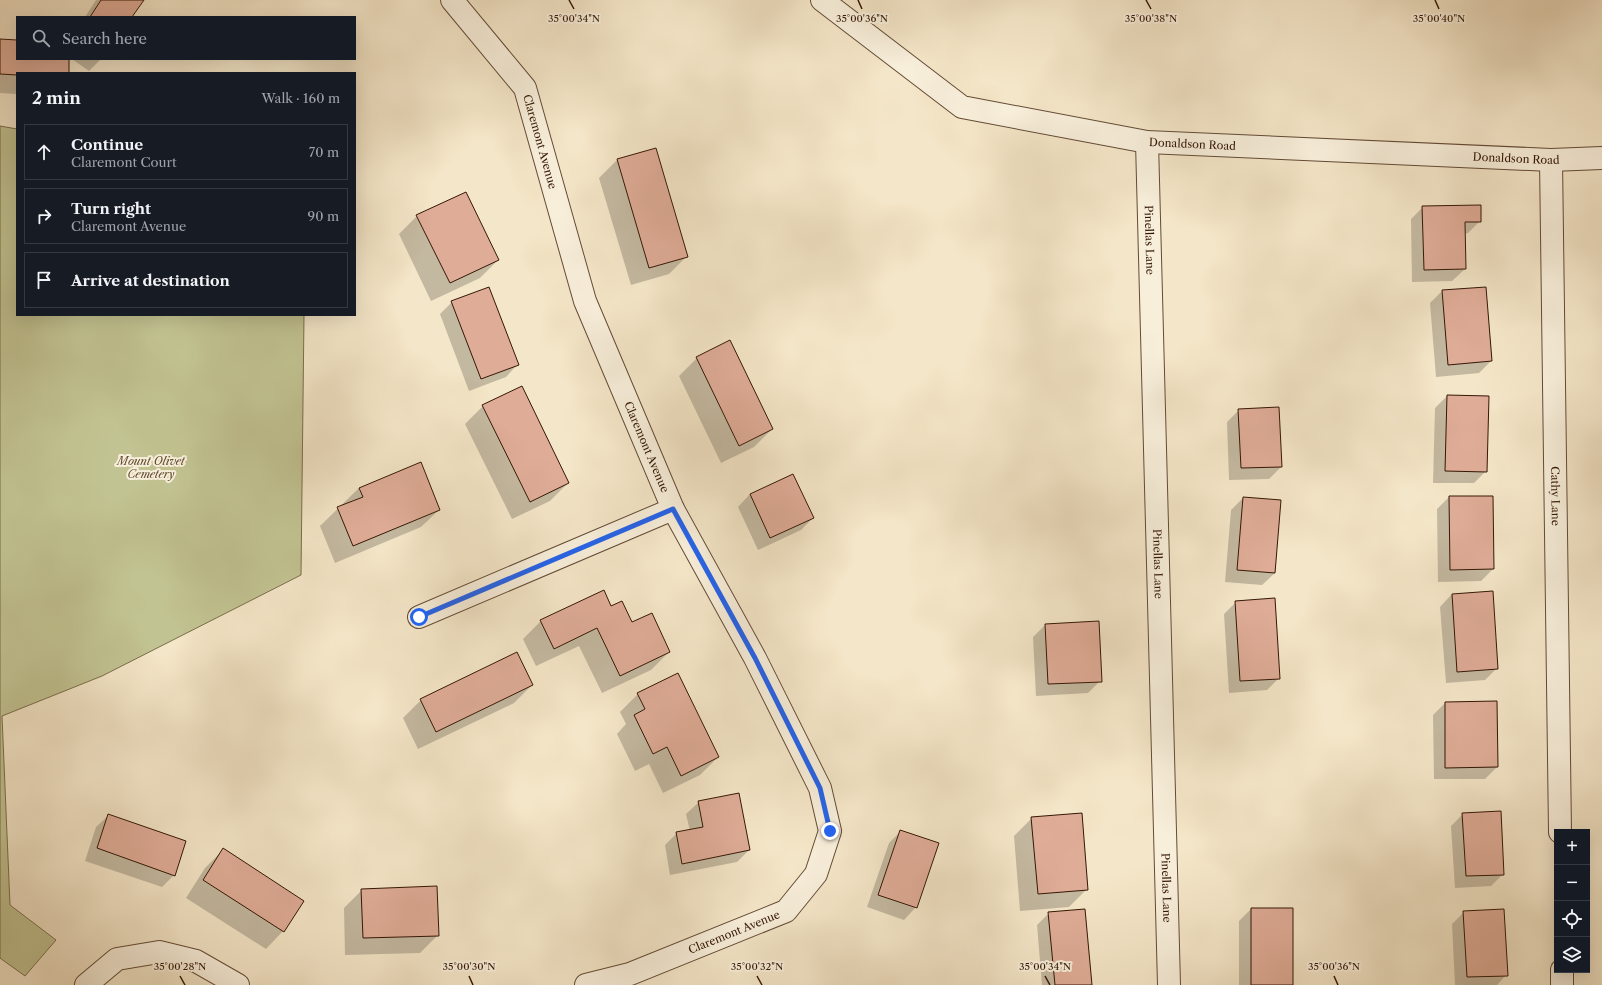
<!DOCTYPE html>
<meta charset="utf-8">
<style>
body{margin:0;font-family:"Libre Caslon Text",serif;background:#242831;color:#f1f3f6}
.controls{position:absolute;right:12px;bottom:12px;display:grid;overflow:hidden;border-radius:0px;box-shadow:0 4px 16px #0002}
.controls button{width:36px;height:36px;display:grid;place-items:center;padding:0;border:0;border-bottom:1px solid #363941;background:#171b24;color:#f1f3f6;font:20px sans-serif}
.stop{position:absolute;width:12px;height:12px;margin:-9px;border:3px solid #2563eb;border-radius:50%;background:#fff}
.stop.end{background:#2563eb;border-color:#fff;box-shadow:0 1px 4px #0008}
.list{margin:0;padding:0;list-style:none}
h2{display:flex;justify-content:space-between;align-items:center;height:52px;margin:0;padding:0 16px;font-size:17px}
h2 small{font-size:13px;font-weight:400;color:#9ea1a6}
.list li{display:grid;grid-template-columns:26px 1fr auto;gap:12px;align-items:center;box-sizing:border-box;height:56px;margin:0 8px 8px;padding:0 8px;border:1px solid #363941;border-radius:0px}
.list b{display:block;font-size:15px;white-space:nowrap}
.list p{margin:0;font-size:13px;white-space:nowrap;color:#9ea1a6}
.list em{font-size:13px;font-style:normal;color:#9ea1a6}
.icon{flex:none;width:22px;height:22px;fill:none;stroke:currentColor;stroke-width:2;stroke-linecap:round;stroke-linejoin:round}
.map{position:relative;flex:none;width:1602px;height:985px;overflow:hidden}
.search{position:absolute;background:#171b24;box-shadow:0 4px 16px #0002;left:16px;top:16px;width:340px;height:44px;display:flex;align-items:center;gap:10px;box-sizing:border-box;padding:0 14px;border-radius:0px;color:#9ea1a6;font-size:15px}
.panel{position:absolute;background:#171b24;box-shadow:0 4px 16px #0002;left:16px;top:72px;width:340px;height:244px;border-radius:0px}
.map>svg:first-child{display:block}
.green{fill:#c2c392;stroke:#7b6d4c}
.shadow{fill:#0003}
.building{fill:#dfac97;stroke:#341705}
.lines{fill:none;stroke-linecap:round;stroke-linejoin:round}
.minor-casing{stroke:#644b36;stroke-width:24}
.minor{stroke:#f8efdb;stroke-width:22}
.route{stroke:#2563eb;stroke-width:5}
.ticks{fill:none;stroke:#341705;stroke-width:1.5}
.labels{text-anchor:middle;stroke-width:4;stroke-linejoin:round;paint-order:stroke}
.street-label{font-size:11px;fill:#341705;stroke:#f8efdb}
.park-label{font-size:11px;font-style:italic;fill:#5f4b2f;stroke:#f8efdb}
.ticks-label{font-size:10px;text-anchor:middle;fill:#341705;stroke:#f8efdb;stroke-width:4;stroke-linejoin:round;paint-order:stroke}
</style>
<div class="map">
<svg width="1602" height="985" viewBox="0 0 1602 985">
<rect width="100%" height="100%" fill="#f4e6c8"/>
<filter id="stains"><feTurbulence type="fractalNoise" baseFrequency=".005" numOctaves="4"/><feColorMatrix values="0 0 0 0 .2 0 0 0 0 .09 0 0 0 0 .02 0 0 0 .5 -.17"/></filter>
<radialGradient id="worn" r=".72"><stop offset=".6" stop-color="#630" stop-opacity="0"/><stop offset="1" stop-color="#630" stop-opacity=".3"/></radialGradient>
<!-- green -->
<path class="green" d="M0 126 17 129V315H304L301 575 102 676 2 716 10 905 56 940 25 976 0 958Z"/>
<!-- shadow -->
<path class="shadow" d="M96 0H142L131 17H85Z
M0 40 17 41V59H68V73H17V94L0 93Z
M72 59H101L89 71Z
M656 149 687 256 669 274 631 285 599 178 617 160Z
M1423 207 1480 221 1468 233 1464 234 1465 269 1452 281 1412 282 1411 219Z
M417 216 498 260 480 278 431 301 399 234Z
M1485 288 1491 361 1479 373 1436 377 1430 303 1442 291Z
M452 302 518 364 506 377 469 391 440 314Z
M697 358 772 429 754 447 721 463 679 376Z
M1447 396 1486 471 1474 483H1433L1435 408Z
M483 406 568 483 550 501 512 519 465 424Z
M1239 410 1281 467 1269 479 1229 480 1227 422Z
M420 464 439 510 421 527 335 563 320 526 359 488Z
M750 494 813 518 801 530 758 550 738 507Z
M1449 497H1492L1493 569 1481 581 1438 582 1437 509Z
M1243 498 1275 573 1262 585 1225 582 1231 510Z
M1452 594 1497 668 1485 680 1446 683 1440 607Z
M1236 602 1279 678 1267 690 1229 693 1224 614Z
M611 607 669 652 651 670 602 693 579 646 536 666 523 639 541 621Z
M1045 625 1100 681 1088 693 1036 696 1033 637Z
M532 685 514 703 418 749 403 718 421 700Z
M638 694 718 757 700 775 663 793 649 764 635 771 617 734 626 724 620 712Z
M1445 703 1497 767 1485 779H1434L1433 715Z
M699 802 749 850 737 862 670 875 665 845 677 833 690 831 686 814Z
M1463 814 1503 874 1491 886 1455 888 1451 826Z
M109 815 174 875 162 887 85 861 96 827Z
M1032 818 1087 889 1069 907 1020 911 1014 836Z
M901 831 916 907 904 920 867 907 889 843Z
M223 850 283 931 266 949 186 898 205 868Z
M362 890 438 935 420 953 345 955 344 908Z
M1251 909 1292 985H1239V921Z
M1464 912 1506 975 1497 985H1455L1452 924Z
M1049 913 1091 985H1042L1037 925Z"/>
<!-- building -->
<path class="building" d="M101 0H144L132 17H90Z
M0 39 17 40V59H69V73H17V75L0 74Z
M656 148 688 257 649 268 617 159Z
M466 192 499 260 450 283 416 215Z
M1481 205V222H1465L1466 269 1424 270 1422 206Z
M489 287 519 365 481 379 451 301Z
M1486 287 1492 361 1448 365 1442 290Z
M730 340 773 429 739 446 696 357Z
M522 386 569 483 530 502 482 405Z
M1447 395 1489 396 1487 472 1445 471Z
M1279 407 1282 467 1241 468 1238 409Z
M421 462 440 510 353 546 337 507 363 497 359 488Z
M793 474 814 518 770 538 750 494Z
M1449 496H1493L1494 569 1450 570Z
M1243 497 1281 500 1275 573 1237 570Z
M604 590 611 606 622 601 632 622 652 613 670 652 620 676 597 628 554 649 540 620Z
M1493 591 1498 669 1457 672 1452 594Z
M1275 598 1280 679 1240 681 1235 601Z
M1099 621 1102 682 1048 684 1045 624Z
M517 652 533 685 436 732 420 699Z
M678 673 719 757 681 776 667 747 653 754 634 715 645 709 637 693Z
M1497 701 1498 767 1445 768V702Z
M739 793 750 850 682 864 676 832 703 827 698 801Z
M1501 811 1504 875 1466 876 1462 813Z
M1082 813 1088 890 1038 894 1031 817Z
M108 814 186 841 175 876 97 848Z
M900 830 939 843 917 908 878 895Z
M223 848 304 901 284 932 203 880Z
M437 886 439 936 363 938 361 889Z
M1251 908H1293V985H1251Z
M1085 909 1092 985H1055L1048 912Z
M1504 909 1508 976 1467 977 1463 911Z"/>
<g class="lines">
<defs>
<g id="minor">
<path id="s1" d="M452 0 525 88 585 301 673 509 755 658 820 788 830 831 816 874 786 911 630 974 586 985"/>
<path id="s2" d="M822 0 962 107 1147 142 1551 160 1602 158"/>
<path id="s3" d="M1147 142 1169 985"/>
<path id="s4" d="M1551 160 1560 832"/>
<path d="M419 617 673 509"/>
<path d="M1562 970V985"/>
<path d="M86 985 117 959 159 952 196 961 238 985"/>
</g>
</defs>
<!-- minor casing -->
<use href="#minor" class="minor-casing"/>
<!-- minor -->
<use href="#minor" class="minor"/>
</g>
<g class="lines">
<!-- route -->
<path class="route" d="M419 617 673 509 755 658 820 788 830 831"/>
</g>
<!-- ticks -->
<path class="ticks" d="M569 0 574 9M858 0 862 9M1146 0 1151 9M1435 0 1439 9M180 976 185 985M469 976 473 985M757 976 762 985M1045 976 1050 985M1334 976 1338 985"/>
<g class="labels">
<!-- street labels -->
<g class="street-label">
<text dy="4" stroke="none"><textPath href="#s1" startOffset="170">Claremont Avenue</textPath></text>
<text dy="4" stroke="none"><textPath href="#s2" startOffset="410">Donaldson Road</textPath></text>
<text dy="4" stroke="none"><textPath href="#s2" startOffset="734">Donaldson Road</textPath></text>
<text dy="4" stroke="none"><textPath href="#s3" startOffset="98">Pinellas Lane</textPath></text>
<text dy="4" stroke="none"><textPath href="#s1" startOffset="494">Claremont Avenue</textPath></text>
<text dy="4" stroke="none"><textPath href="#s4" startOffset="336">Cathy Lane</textPath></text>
<text dy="4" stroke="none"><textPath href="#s3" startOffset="422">Pinellas Lane</textPath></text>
<text dy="4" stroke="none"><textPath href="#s3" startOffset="746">Pinellas Lane</textPath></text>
<text transform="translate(734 932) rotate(-22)" y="4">Claremont Avenue</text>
</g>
<!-- park labels -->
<g class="park-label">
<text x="151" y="465">Mount Olivet<tspan x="151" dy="13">Cemetery</tspan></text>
</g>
</g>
<g class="ticks-label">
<text x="862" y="22">35°00'36"N</text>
<text x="574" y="22">35°00'34"N</text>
<text x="1151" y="22">35°00'38"N</text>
<text x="1439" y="22">35°00'40"N</text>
<text x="180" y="970">35°00'28"N</text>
<text x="469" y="970">35°00'30"N</text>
<text x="757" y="970">35°00'32"N</text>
<text x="1045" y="970">35°00'34"N</text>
<text x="1334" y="970">35°00'36"N</text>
</g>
<rect width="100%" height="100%" filter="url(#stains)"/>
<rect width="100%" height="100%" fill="url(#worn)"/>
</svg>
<div class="controls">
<button>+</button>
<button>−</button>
<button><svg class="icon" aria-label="locate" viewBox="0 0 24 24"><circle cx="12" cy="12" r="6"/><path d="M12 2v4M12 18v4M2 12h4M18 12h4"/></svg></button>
<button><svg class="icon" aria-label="layers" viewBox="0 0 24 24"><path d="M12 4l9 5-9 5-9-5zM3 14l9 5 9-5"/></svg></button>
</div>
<div class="stop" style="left:419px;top:617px"></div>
<div class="stop end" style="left:830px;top:831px"></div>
<div class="search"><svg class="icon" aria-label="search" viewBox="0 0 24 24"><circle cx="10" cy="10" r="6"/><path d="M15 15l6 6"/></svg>Search here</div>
<section class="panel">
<h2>2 min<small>Walk · 160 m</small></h2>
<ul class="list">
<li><svg class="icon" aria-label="ahead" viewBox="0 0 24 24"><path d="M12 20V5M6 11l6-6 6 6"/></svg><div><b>Continue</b><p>Claremont Court</p></div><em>70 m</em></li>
<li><svg class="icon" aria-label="right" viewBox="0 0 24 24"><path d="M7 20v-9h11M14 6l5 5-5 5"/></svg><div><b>Turn right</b><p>Claremont Avenue</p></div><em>90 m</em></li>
<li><svg class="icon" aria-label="arrive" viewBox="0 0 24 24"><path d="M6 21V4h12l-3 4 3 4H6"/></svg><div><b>Arrive at destination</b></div></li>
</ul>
</section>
</div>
